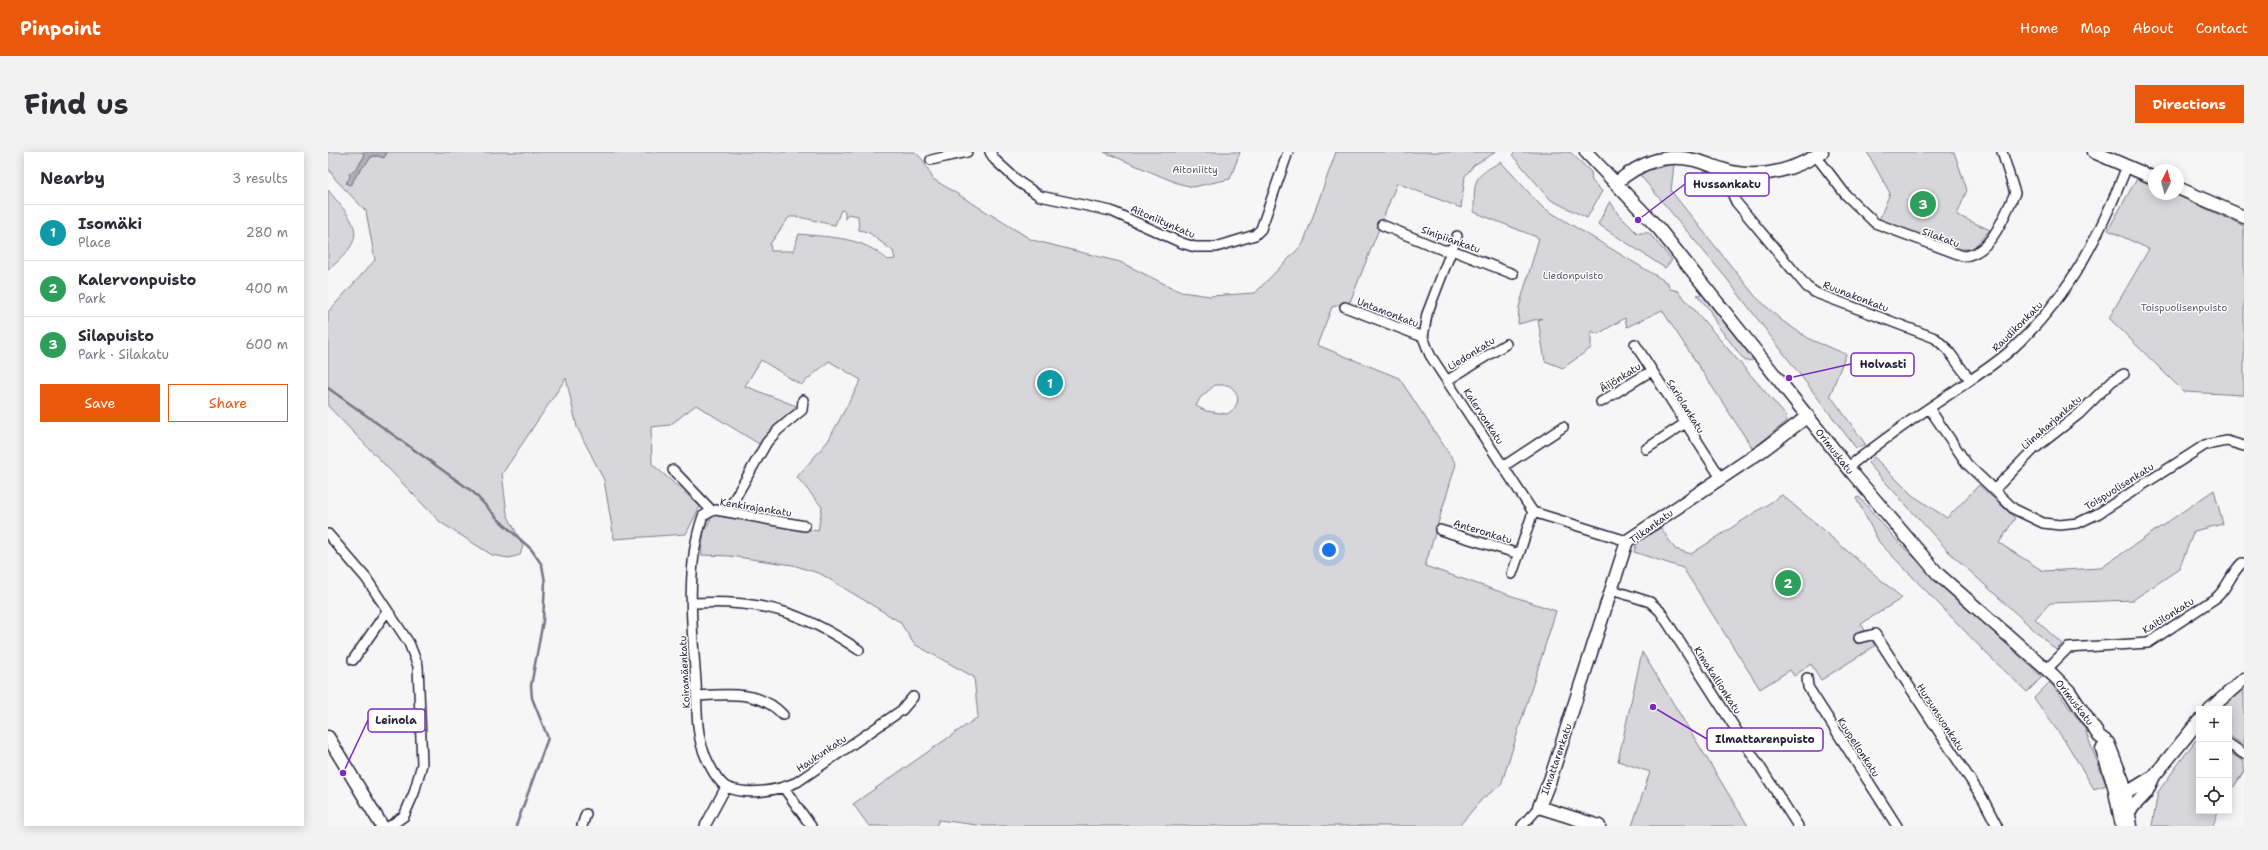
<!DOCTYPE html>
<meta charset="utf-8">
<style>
body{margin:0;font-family:"Shantell Sans",sans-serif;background:#f2f2f3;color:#2b2b33}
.controls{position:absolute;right:12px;bottom:12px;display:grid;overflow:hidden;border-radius:0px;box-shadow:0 2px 10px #0003}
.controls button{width:36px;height:36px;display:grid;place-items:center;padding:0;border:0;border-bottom:1px solid #e1e1e2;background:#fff;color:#2b2b33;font:20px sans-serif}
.compass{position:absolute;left:1820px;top:12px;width:36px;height:36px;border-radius:50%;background:#fff;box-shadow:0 2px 10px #0003;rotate:6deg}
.you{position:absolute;left:1001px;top:398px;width:14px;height:14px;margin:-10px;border:3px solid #fff;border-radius:50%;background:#1a73e8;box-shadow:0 0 0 6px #1a73e833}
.badge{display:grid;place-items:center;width:26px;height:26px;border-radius:50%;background:#ea580c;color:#fff;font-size:13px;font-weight:700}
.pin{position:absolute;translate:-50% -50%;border:2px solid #fff;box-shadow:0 1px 4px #0006}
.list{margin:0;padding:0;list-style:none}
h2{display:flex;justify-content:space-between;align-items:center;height:52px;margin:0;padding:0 16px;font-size:17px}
h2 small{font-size:13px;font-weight:400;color:#7c7c81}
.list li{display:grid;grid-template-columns:26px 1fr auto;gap:12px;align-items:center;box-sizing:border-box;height:56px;padding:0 16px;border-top:1px solid #e1e1e2}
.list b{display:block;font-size:15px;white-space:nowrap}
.list p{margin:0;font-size:13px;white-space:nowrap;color:#7c7c81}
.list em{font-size:13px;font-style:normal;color:#7c7c81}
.actions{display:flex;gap:8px;padding:12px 16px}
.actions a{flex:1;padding:9px 0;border:1px solid #ea580c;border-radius:0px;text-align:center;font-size:14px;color:#ea580c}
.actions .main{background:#ea580c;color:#fff}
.icon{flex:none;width:22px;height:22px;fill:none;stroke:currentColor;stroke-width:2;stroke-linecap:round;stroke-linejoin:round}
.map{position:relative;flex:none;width:1916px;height:674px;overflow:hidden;border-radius:0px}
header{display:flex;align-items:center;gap:24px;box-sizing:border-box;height:56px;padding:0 20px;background:#ea580c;color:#fff}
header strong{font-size:19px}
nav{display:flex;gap:22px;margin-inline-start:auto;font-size:14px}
.intro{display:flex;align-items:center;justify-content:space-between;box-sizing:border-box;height:96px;padding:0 24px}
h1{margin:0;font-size:28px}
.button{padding:10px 18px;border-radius:0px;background:#ea580c;color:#fff;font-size:14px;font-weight:700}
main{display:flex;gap:24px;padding:0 24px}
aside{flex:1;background:#fff;border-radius:0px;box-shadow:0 2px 10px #0003}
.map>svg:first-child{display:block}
.green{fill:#d7d7db;stroke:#7c7c8b;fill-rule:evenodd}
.water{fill:#aeaeb7;stroke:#767685}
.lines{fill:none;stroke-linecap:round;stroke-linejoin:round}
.stream{stroke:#767685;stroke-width:2.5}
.street-casing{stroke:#22223b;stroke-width:12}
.secondary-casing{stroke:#22223b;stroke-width:15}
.street{stroke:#fff;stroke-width:9}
.secondary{stroke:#fff;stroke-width:12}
.labels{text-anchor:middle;stroke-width:3;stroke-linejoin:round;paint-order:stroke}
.park-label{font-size:10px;fill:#58586b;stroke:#fff}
.street-label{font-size:10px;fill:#22223b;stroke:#fff}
.leader{fill:none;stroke:#7b2cbf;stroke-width:1.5}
.callout-dot{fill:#7b2cbf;stroke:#fff;stroke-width:1.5}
.callout{fill:#fff;stroke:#7b2cbf;stroke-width:1.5}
.callout-label{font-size:11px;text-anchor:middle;font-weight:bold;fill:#22223b}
</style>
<header>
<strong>Pinpoint</strong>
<nav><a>Home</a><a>Map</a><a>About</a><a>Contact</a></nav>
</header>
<div class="intro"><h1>Find us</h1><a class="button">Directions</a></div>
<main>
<aside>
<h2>Nearby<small>3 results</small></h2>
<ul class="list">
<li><span class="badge" style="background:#0f9aa8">1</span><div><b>Isomäki</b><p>Place</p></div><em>280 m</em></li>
<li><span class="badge" style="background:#2e9e5b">2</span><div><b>Kalervonpuisto</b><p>Park</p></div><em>400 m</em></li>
<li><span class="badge" style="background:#2e9e5b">3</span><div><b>Silapuisto</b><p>Park · Silakatu</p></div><em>600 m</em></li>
</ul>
<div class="actions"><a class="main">Save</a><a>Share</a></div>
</aside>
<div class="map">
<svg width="1916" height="674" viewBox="0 0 1916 674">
<rect width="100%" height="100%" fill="#f6f6f7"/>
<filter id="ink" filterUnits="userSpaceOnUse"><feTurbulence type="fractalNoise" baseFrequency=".025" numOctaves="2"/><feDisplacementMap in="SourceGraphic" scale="8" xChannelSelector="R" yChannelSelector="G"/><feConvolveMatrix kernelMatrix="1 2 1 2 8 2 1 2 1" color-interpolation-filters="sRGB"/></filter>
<g filter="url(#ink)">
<!-- green -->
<path class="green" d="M0 0H35L36 5 22 25 24 32C28 19 41 11 43 5L58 3 59 0H587L595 8 605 27 704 88 792 110 853 140 882 144 927 141 975 92 1008 0H1168L1146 13 1137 24 1133 56 1069 31 1022 150 1004 155 989 193 1071 226 1128 312 1097 414 1228 459 1173 633 1154 647 1131 674H656L611 668 608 674H541L525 652 650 565 646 525 586 492 572 470 493 422 465 413 402 404 373 403 376 379 385 363 490 379 494 355 469 325 500 289 533 228 501 209 473 233 433 208 417 234 468 254 466 260 431 292 368 253 342 273 323 275 324 312 372 354 358 382 286 387 276 328 249 275 238 226 174 322 179 362 195 394 192 403 181 406 164 403 112 370 0 254V160L47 108 38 59 8 28 0 16ZM513 58 517 59V67L520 62 530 64 531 78 540 80 565 99 567 107 560 108C532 84 506 86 471 82L465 99H443L442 92 461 65C477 64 491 71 507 73ZM887 233H900C914 241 912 255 899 262L878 259 868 254 872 246Z
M776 0H912L902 27 865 35 849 31Z
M1188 0H1242L1263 20 1264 29 1274 39 1259 66 1223 48 1184 3Z
M1539 0H1626L1639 38 1629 63 1662 78 1644 97H1629L1551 68 1562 41Z
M1173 10 1214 55 1340 131 1342 137 1350 139 1458 264 1459 269 1425 297 1334 158 1299 175 1297 166 1270 182 1263 179V196L1235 216 1217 209 1210 168 1214 166 1190 172 1191 155 1211 86 1146 60C1147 29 1143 25 1173 10Z
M1346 12 1343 39 1427 144 1453 168 1483 188 1518 202 1502 243 1538 293 1528 296 1399 127 1312 23 1321 18Z
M1809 26 1826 34V42H1846L1916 74V243L1856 240 1781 166 1821 97 1780 78Z
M0 38C30 74 41 84 0 118Z
M1282 49 1290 62 1309 81H1321L1344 108 1337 116 1270 72Z
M1375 142 1426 208 1417 209 1389 173 1381 157 1369 143Z
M1546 305 1584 343 1619 366 1651 333 1687 366 1671 391 1715 419 1773 416 1886 338 1895 372 1866 379 1851 417 1805 448 1722 451 1707 467 1734 492 1728 498 1621 400 1540 311Z
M1454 343 1574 446 1533 472 1547 494 1493 528 1483 512 1466 524 1462 518 1432 537 1355 416 1306 400 1310 388 1333 376 1347 397 1363 402Z
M1531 345 1573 393 1714 525 1699 540 1659 502 1551 390 1528 346Z
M1314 500 1420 674H1304L1322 620 1290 609Z
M1722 530 1756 575 1778 633 1766 637 1739 592 1706 546Z
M1916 537V594L1901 583V557H1892Z
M1871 587V659H1890L1885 674H1824L1830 640 1867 589Z
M1901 600 1916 610V619L1901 642Z"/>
<!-- water -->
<path class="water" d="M35 0H59L56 6 46 3 43 5C41 11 28 19 24 32L20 33 18 31 22 25 21 21 29 16 36 5Z"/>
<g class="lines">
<!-- stream -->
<path class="stream" d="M0 236 145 340 171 368 203 397 214 413 217 430 215 469 203 534 204 546 220 586 188 674"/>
<defs>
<path id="street" d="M662 0 667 8 691 30 712 44 783 59 854 91 867 95H888L927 83 933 77 960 0
M1488 4 1518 43 1547 71 1635 104C1663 103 1677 62 1687 41L1674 0
M603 8 639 0
M1405 20 1404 41 1408 50 1479 135 1488 141 1607 186 1619 197 1642 228
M1054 73 1115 98H1124L1185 122
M1129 84 1099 162 1095 185 1102 203 1205 360 1299 389
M1017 155 1095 185
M1307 192 1393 326
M1120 228 1178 192
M1273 250 1323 219
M1601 256 1639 312 1686 357 1715 371 1732 373 1750 371 1771 361 1877 293 1899 289 1916 294
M1318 297 1356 272
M1176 314 1235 275
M1520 315C1550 292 1581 269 1613 248 1637 231 1663 216 1684 197 1740 147 1772 83 1799 14
M345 318 384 359 388 358 477 374
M1666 338 1705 298 1751 262 1784 229 1796 222
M399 360 439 290 450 278 474 258 475 248
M1112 378 1191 402 1205 360
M0 382 38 426 81 491 90 514 94 612 86 641 76 664 62 674
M1184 422 1191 402
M1284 438 1322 450 1332 459 1470 674
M365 451C434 448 473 459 531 498
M1531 486 1547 482 1655 647 1669 674
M25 508 59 459
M1719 517 1740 496 1820 491 1889 445C1900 435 1903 421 1914 411
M1479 526 1480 535 1569 674
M369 544C398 542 433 538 455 563
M1901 592 1916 602
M398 635C419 644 449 639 469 630L574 558 585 545
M456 636 483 674
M254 674 258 662
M377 674 398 635C386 626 375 602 372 587 368 569 369 549 368 530 364 476 357 415 375 364L384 359
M1194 674 1211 655"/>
<path id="secondary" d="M1258 0 1331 77 1526 323 1610 422 1725 523 1741 539 1771 584 1780 591 1795 629 1803 674
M1766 0 1826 26
M1288 31C1312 11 1335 1 1366 8 1379 11 1391 17 1404 20 1436 27 1468 17 1494 0
M1850 36 1916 65
M1882 557 1916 527
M0 585 54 674
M1774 597 1786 634 1794 674
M1792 645 1826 624
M1792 661 1801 659 1818 641 1826 624 1871 569
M1271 674 1211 655 1222 628 1299 389 1435 298 1480 264"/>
</defs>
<!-- street casing -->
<use href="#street" class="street-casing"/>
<!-- secondary casing -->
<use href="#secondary" class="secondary-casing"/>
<!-- street -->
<use href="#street" class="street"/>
<!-- secondary -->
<use href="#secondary" class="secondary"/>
</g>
</g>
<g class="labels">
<!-- park labels -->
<g class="park-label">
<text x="867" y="21">Aitoniitty</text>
<text x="1245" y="127">Liedonpuisto</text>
<text x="1856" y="159">Toispuolisenpuisto</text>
</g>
<!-- street labels -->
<g class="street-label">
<text transform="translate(835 69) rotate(23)" y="4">Aitoniitynkatu</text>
<text transform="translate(1613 85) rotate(20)" y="4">Silakatu</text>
<text transform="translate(1123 87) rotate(20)" y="4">Sinipiiankatu</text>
<text transform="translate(1528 144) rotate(21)" y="4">Ruunakonkatu</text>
<text transform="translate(1060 160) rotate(21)" y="4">Untamonkatu</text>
<text transform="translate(1689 174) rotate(-45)" y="4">Raudikonkatu</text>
<text transform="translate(1143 201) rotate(-32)" y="4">Liedonkatu</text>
<text transform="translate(1292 225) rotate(-32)" y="4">Äijönkatu</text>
<text transform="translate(1358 254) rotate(58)" y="4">Sariolankatu</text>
<text transform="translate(1156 264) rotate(57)" y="4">Kalervonkatu</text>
<text transform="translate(1723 270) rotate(-41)" y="4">Liinaharjankatu</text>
<text transform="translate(1507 299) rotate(52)" y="4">Orimuskatu</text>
<text transform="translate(1791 334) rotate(-32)" y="4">Toispuolisenkatu</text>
<text transform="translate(428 355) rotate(9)" y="4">Kenkirajankatu</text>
<text transform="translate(1323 374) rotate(-36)" y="4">Tilkankatu</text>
<text transform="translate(1155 379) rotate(17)" y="4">Anteronkatu</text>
<text transform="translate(1840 463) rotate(-32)" y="4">Kaitilonkatu</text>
<text transform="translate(356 520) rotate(-93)" y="4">Koiramäenkatu</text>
<text transform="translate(1390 528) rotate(57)" y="4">Kimakallionkatu</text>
<text transform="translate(1747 550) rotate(52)" y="4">Orimuskatu</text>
<text transform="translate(1613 565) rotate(57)" y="4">Hursunsuonkatu</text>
<text transform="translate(1531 595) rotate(57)" y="4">Kuupellonkatu</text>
<text transform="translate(493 601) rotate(-34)" y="4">Haukunkatu</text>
<text transform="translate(1228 607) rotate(-71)" y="4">Ilmattarenkatu</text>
</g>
</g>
<!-- callouts -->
<path class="leader" d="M1310 68L1357 32M1461 226L1523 212M15 621L40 568M1325 555L1379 587"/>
<g class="callout-dot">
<circle cx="1310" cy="68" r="4"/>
<circle cx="1461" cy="226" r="4"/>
<circle cx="15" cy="621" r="4"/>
<circle cx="1325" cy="555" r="4"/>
</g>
<g class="callout">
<rect x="1357" y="21" width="84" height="23" rx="4"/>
<rect x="1523" y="201" width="63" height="23" rx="4"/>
<rect x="40" y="557" width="57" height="23" rx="4"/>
<rect x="1379" y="576" width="116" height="23" rx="4"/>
</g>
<g class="callout-label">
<text x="1399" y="36">Hussankatu</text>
<text x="1555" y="216">Holvasti</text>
<text x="68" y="572">Leinola</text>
<text x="1437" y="591">Ilmattarenpuisto</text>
</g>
</svg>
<div class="controls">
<button>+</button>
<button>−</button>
<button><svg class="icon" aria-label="locate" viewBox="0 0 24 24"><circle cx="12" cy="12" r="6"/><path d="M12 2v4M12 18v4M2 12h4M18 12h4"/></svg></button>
</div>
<svg class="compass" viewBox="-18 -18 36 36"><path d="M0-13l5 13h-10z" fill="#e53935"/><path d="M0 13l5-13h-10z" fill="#7c7c81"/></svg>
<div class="you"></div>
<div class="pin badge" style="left:722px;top:231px;background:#0f9aa8">1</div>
<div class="pin badge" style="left:1460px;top:431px;background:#2e9e5b">2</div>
<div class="pin badge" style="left:1595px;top:52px;background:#2e9e5b">3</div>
</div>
</main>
